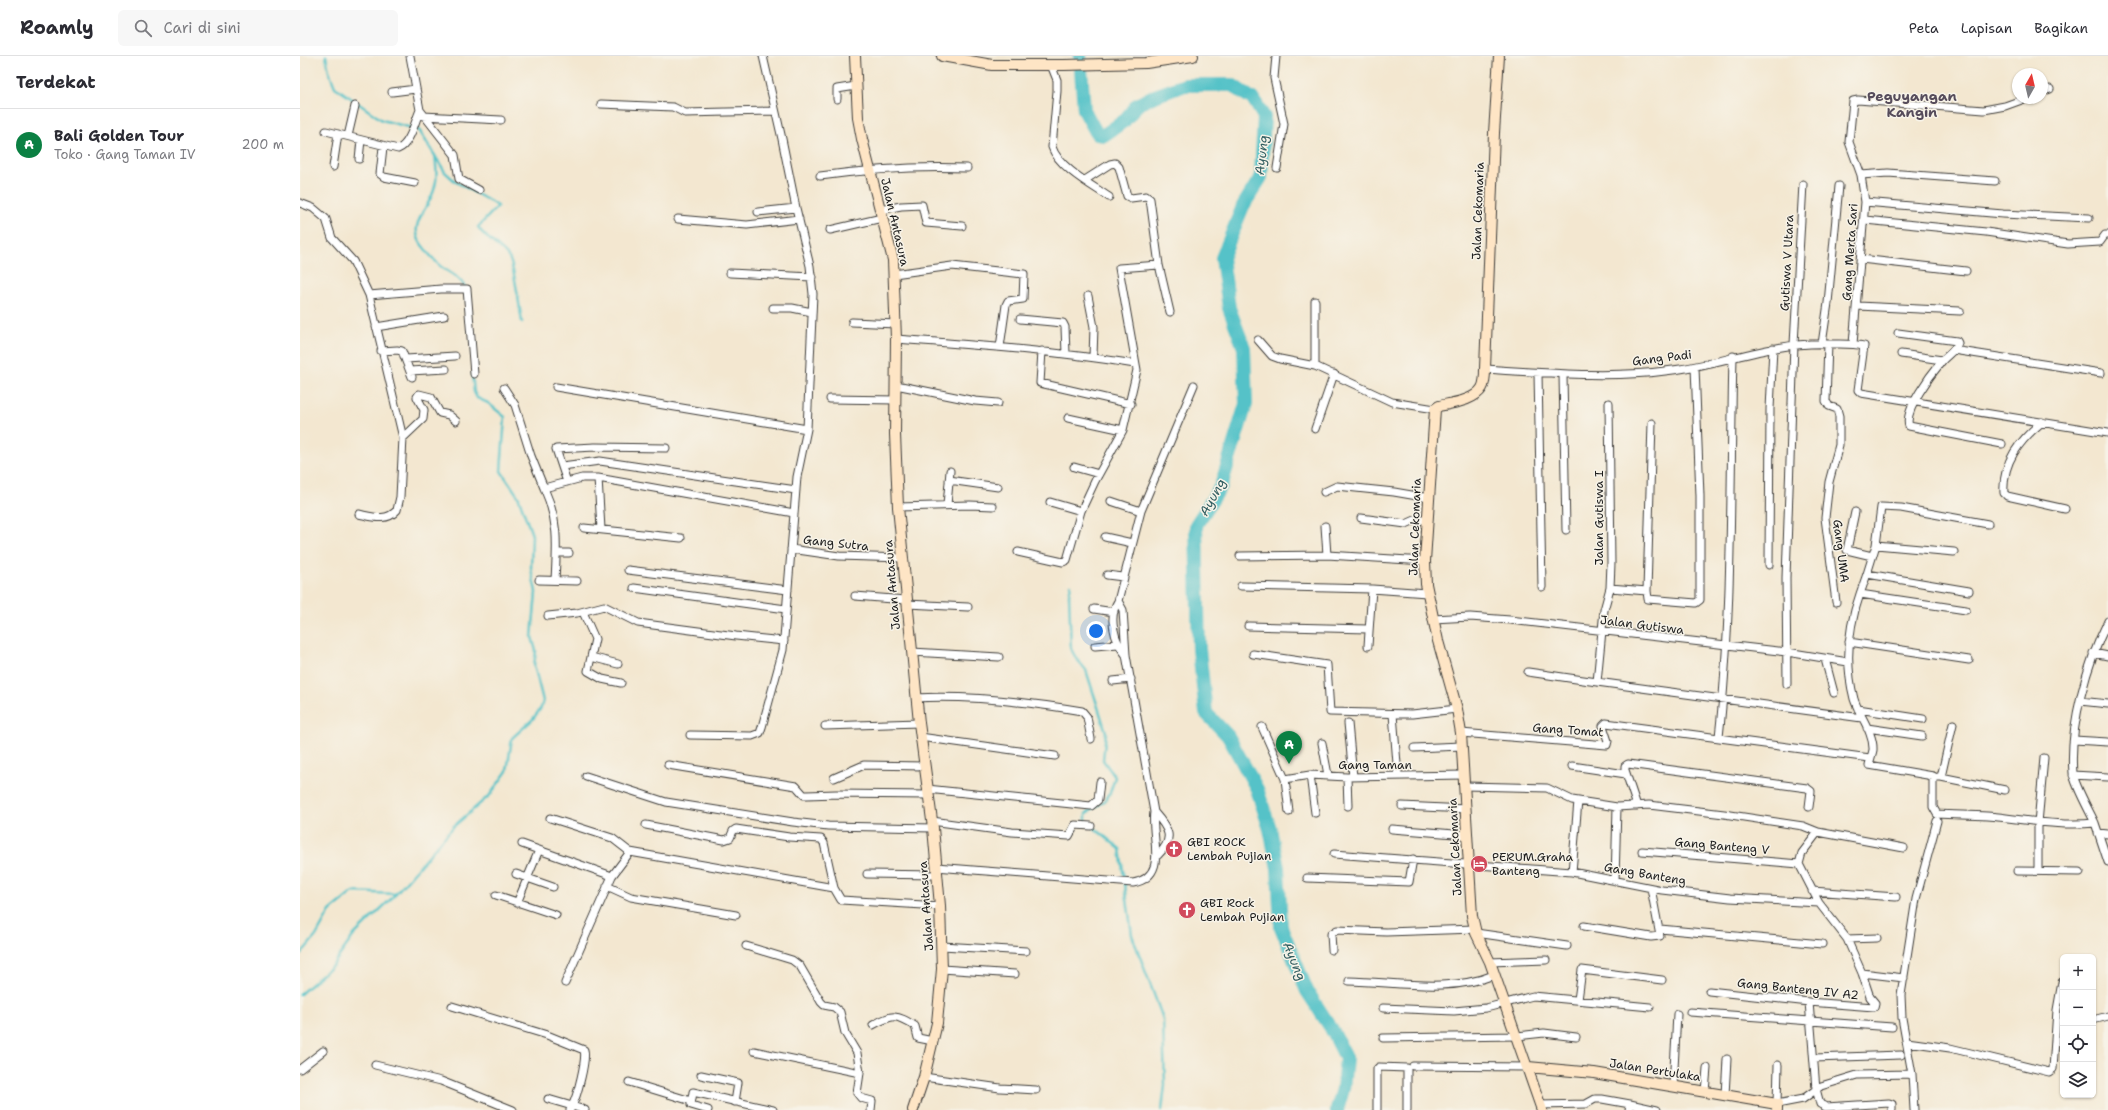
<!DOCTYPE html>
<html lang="id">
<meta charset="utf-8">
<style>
body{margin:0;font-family:"Shantell Sans",sans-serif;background:#f7f7f7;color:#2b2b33}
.controls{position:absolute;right:12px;bottom:12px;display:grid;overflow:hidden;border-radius:6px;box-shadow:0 1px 3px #0004}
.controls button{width:36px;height:36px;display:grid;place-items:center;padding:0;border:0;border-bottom:1px solid #e1e1e2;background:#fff;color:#2b2b33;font:20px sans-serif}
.compass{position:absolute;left:1712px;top:12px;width:36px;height:36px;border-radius:50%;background:#fff;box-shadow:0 1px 3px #0004;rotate:8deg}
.you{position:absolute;left:796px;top:575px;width:14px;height:14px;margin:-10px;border:3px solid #fff;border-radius:50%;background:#1a73e8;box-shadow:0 0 0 6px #1a73e833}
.badge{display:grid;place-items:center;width:26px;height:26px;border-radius:50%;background:#0b8043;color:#fff;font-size:13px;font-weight:700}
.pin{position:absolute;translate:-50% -33px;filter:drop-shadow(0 1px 2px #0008)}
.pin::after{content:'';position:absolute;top:21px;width:14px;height:12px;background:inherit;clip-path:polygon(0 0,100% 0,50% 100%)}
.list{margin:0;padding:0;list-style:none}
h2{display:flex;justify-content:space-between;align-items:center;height:52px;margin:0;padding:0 16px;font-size:17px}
h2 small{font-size:13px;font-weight:400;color:#7c7c81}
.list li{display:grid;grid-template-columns:26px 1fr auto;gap:12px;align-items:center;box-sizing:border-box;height:72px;padding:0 16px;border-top:1px solid #e1e1e2}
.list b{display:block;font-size:15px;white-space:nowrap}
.list p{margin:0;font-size:13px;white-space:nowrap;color:#7c7c81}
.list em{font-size:13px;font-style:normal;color:#7c7c81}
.icon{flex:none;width:22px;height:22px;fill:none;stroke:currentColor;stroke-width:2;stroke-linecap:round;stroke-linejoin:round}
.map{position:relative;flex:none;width:1808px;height:1054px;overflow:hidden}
header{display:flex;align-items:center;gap:24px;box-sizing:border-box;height:56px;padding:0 20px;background:#fff;border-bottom:1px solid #e1e1e2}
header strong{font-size:19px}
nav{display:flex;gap:22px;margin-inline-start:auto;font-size:14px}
.search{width:280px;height:36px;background:#f7f7f7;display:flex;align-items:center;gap:10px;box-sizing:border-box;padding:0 14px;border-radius:6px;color:#7c7c81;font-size:15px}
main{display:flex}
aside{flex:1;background:#fff}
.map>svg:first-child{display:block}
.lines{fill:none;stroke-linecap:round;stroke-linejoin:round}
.stream{stroke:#54c2c8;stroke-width:2.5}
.river{stroke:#54c2c8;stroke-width:14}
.street-casing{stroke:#3c3a37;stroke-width:9}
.secondary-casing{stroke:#3c3a37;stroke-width:12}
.street{stroke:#fff;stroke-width:7}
.secondary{stroke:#fee5c5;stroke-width:10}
.labels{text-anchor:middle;stroke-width:3;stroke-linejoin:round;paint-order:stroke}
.street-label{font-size:12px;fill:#1c1c1c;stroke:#f7f3e8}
.poi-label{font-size:12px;fill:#1c1c1c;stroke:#f7f3e8;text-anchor:start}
.water-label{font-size:13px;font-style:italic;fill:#325e61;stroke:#f7f3e8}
.quarter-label{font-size:14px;font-weight:bold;fill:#564c5b;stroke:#f7f3e8}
</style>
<header>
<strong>Roamly</strong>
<div class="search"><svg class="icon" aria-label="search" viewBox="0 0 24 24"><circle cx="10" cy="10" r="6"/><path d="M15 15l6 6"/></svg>Cari di sini</div>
<nav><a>Peta</a><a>Lapisan</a><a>Bagikan</a></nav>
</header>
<main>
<aside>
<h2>Terdekat<small></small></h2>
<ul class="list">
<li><span class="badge">A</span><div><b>Bali Golden Tour</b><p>Toko · Gang Taman IV</p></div><em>200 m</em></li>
</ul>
</aside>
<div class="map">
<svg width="1808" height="1054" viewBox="0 0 1808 1054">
<rect width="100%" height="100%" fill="#f7f3e8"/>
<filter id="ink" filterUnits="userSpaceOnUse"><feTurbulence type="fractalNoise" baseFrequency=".025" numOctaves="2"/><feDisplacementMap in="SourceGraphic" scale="8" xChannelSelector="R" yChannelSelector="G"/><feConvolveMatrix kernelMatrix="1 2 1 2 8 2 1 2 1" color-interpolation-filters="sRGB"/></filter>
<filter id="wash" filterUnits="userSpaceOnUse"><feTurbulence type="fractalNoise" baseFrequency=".012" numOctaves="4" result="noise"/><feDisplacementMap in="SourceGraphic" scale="16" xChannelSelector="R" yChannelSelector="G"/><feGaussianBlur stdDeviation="0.9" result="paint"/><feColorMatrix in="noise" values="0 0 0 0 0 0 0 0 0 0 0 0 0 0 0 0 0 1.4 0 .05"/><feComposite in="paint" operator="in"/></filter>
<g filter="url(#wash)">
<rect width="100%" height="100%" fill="#f3e7d0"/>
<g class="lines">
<!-- stream -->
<path class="stream" d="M26 0 29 16 35 31 82 64 119 74 145 116 156 126 198 150 178 171C186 184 201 190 209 202 214 209 220 255 222 266
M135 99C136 110 138 120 135 130 131 152 106 167 122 189 127 196 134 204 140 210 149 217 159 220 165 231
M771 529 769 538 771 593 776 602 786 614 806 676 803 704 815 721C812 730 810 742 802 747 796 751 791 752 786 758V765L820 793 832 879 863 963 865 1029 862 1054
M0 899 16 880 30 855 53 836 95 838
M0 938 33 909 54 879 90 844 154 770 190 739 207 715 212 682 232 664 241 652 243 645 234 609 236 595 232 581 236 536 231 513 232 479 218 440 201 415 205 361 188 347 177 342 174 336 172 318"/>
<!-- river -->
<path class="river" d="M780 0 784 54 797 78 804 79 824 65 837 49 852 41 885 29H932L954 44 964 61 961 121 943 150 922 202 929 252 944 292 946 348 921 430 896 469 899 593 906 657 928 680 957 733 970 773 978 812 981 871 1007 935 1031 972 1046 1002 1043 1033 1037 1054"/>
</g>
</g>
<g filter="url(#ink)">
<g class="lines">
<defs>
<path id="street" d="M110 0 120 54 155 99 159 123 179 134
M463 0 482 83 496 152 510 210 513 238 507 373
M976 0 974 22 984 68 977 112
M751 9 757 24V35L752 91C758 111 793 130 809 141
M92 36 116 33
M1742 36 1750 33
M537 43V33L556 30
M301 48 373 51 385 57 474 55
M123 60 201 64
M26 75 98 93C110 89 115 65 120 54
M48 80 55 50
M83 91 80 118 84 121 115 127
M59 103 61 84
M33 111 38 78
M1561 119 1588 117 1695 125
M520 120C571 113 615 110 667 112
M785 124 810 108 815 107 819 111 827 140 831 142 846 140 850 143 859 209 870 256
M1565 146 1703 158 1789 162
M0 147 13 152 26 163 32 182 53 205 69 239 103 382 100 441 97 454C87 466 73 461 59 458
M580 154 601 150 622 149 626 167 662 170
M458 156 496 152
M378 163 447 169 499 163
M1565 164 1686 176 1768 188 1800 186 1805 179H1808
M530 174 582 162
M1561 203 1666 215
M430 217 512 221
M594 218 652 210 724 218 723 243 708 245 706 249 700 291
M69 239 141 233H167L174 318
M788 240 794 271 793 301
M1015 245V310
M1558 250 1660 255
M473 252H492L512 256
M720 263 763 267 765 271 766 298
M552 266 596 268
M76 271 144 260
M1598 277 1657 285 1658 287C1656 294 1647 299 1642 305 1632 317 1603 355 1609 370L1702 388
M596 283C676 289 756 295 835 308
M958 284 972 300 980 303 1015 310 1092 346 1135 353
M1522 288 1528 247 1539 130
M1528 288 1526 345 1529 350 1537 353 1539 360V389L1529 426 1525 462 1536 546
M1553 288 1565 146 1561 119 1549 86 1553 45 1558 44 1684 54 1705 50 1727 42
M1653 294 1801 317
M81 295 97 294 102 295 112 321
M742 295 740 327 831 348
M1601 298 1642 304
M106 303 155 300
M1185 313C1247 317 1311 323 1373 314 1427 307 1471 286 1528 288 1540 288 1552 287 1564 290L1558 334 1561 337 1808 377
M110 315 146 313
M1238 317 1242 531
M1263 319 1266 474
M596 329 675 345 698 347
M256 331 507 373 497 421 483 594 462 671 460 677 452 680 390 679
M204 332 215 349 231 400 244 432
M530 343 596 344
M768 362 823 374
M1742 366C1720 384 1702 406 1704 437L1707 440 1765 453
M1015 373 1034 318
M103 382 123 363 124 354 117 341 119 338 131 341 140 357 149 359 156 365
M262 410 300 405 496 434
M774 411 799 418
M298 422 301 473
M649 424 698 431
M267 426 256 393 295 391 366 392
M1024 436 1037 430 1094 436 1129 442
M811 445 841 455
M750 446 781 455
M647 449 650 415
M598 451 670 449 693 450
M1555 456 1547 494 1572 500
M1061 462 1106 468 1115 464H1124
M1025 470 1027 499
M284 472 381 482
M805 481 832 487
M1576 489 1654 496
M491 493 539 500 603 502
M718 496 763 506 767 504 781 455 795 425 823 374 837 314 819 212 859 209
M257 497H269
M940 500 1027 499 1125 505
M1469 509 1470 353 1473 292
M328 514 488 534
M1567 518 1576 489 1581 451 1601 452 1688 468
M807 519 823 521
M239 524 277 525
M255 524C257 489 259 465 244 432L282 422H298L494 457
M941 530 1072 533 1127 537
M334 532 486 553
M1310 532 1347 535 1348 543 1396 547 1400 544V440L1395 311
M1347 535 1352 367
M1560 538 1567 518 1669 535
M555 540 606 544
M818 545C808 561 814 585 826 599
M607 548 668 551
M794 553 814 556
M1666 554 1560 538C1548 572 1545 608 1554 643 1559 659 1574 677 1573 694 1572 699 1570 704 1569 709L1633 720V751L1637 758C1654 759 1670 759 1687 760 1724 763 1758 771 1795 767 1790 756 1774 728 1773 717 1769 670 1787 607 1808 565
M283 556 295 583 288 615 302 623 321 627
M248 560 277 557 304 550 338 567 436 580 484 585
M1133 563 1170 561 1210 564 1487 596 1548 606
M948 570 1068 573
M1549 586 1669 604
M795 590 818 588
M1068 590 1072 533
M612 596 699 601
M1793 597 1808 600
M953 598 1027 609 1030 656 1112 658 1157 653
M291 601 318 608
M1525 603 1534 637
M1228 616 1297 626 1304 554 1310 532 1311 507 1309 347
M813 625 831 623
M1297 626 1562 662
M1487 628 1486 522 1494 288 1503 128
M616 642C672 639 728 646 782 655L787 661 791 683
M1780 645 1808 648
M1558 653 1623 663
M1093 658 1098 720
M1048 667 1053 721
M525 670 619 667
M962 671 985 723 989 756
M1567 672 1622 680
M1161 677 1307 689 1308 685 1303 670 1306 667 1570 702
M620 681 755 700
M1419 681C1433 554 1430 428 1433 300
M1774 684 1808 686
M1022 687 1028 719
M1114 692 1162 690
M368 709 496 730 504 739H507L536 738 628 739
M1272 710 1326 718
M1010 719 1015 757
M1773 719 1808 721
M286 720 366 746 493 766 528 770 633 772
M1047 721 1048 750
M1638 721H1641L1653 668
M1641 721 1705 734
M534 722 564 709 624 710
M985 723 1010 719 1047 721 1164 719
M1165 730 1247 732 1272 744 1317 751 1349 749 1424 758 1503 770 1518 776 1604 792
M627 733 791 750 798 744 800 726
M1102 750 1166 753
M1337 750 1325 714V710L1328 708 1507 732 1511 735 1509 751
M854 756C869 773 875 782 858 799
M250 762 312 782 330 796 534 832
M632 765 712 776 769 780 775 769 791 770
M1795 767 1808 806
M346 769 424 784 430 782 433 775 436 773 489 781 521 783 524 787 534 832 541 844 640 850
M1092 773 1167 779
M1798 777 1808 778
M222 788 312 820
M1342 795 1499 808
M1034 798 1272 816 1362 834 1430 842 1519 847
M636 811 833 827C870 820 850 781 854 756L826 599 823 554 818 545 841 455 894 329
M1717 815 1780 816
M1738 815V767L1744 702
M1272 816 1278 745
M216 818 253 831
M567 818 637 819
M1007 822 1109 826 1113 803
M1315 825 1317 751
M307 830 331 841 436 859
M1512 835 1596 841
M196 839 256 859
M217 847 239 794
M1284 870 1351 881 1360 880 1351 832
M1360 873 1522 888
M1176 877 1267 890
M1547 883 1577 882
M446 890 492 904 500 910 521 946 524 949 534 951 540 956 545 977 557 997 560 1017 557 1037 561 1042 572 1045 571 1054
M642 890 726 895
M1032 894 1031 878 1037 874 1086 876 1175 873
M1190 906 1246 904
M642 913 715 918
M1562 917 1604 922
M1049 925C1097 926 1149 937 1194 919
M265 927 312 820 330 796
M1409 935 1509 946 1574 951 1575 947 1570 941 1562 917 1547 883 1519 847 1499 808 1502 797 1518 776
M1278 944 1282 914 1362 924
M1509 946 1516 1033 1520 1048 1526 1051 1589 1047 1592 1048V1054
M152 950 247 979 284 994C287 1003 277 1041 272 1050L285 1054
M1083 952 1154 955 1186 952 1233 940 1350 951
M1390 956 1592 971
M1793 964 1808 960
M573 969C594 958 595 958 615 970L618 982 633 985
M1083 982 1217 980 1244 977 1276 981
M1607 986 1650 992 1749 1016 1753 1013 1757 954 1762 926
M454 995 560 1017
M1514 1002 1601 999
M75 1009 141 1025 213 1054
M1478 1009 1477 1048 1503 1043 1521 1030 1557 1019 1612 1018
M1113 1010 1228 1011
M0 1013 23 995
M401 1019 438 1027 435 1046
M624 1021 700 1032 736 1034
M329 1026 391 1045
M1373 1031 1377 958
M1405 1036 1407 1012
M1425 1039 1427 1003
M248 1043 272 1050 270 1054
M1240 1049 1286 1048 1295 1043H1302L1330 1048
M408 1054 391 1049 393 1036 473 1054
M1077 1054V1013L1079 1011 1107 1012V1054
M1329 1054 1330 1048 1357 1054
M1614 1054 1612 1018 1602 962 1601 939 1616 843 1637 765"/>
<path id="secondary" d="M555 0 558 62 562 83 593 204 596 283 595 378 598 451 619 667 633 772 640 850 642 913 637 967 624 1021 613 1054
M642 0 692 9H764L846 7 893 0
M1199 0 1194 77 1185 313C1185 319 1185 327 1182 332 1174 345 1152 347 1139 350L1135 353 1125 505 1126 528 1138 585 1157 653 1161 677 1172 860 1176 877 1190 906 1242 1054
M1228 1011 1294 1017 1477 1048V1054"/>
</defs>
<!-- street casing -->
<use href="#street" class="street-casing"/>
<!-- secondary casing -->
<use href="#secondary" class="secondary-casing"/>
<!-- street -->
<use href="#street" class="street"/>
<!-- secondary -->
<use href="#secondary" class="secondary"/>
</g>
</g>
<!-- icons -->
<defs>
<symbol id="church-disc" viewBox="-11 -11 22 22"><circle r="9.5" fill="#d1495b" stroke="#f7f3e8"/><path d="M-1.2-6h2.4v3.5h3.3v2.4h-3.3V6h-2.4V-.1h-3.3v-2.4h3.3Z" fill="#fff"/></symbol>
<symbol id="hotel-disc" viewBox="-11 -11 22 22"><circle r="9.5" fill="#d1495b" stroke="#f7f3e8"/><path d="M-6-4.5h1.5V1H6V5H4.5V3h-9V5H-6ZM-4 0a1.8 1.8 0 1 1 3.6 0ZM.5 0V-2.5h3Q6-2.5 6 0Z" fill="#fff"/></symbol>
</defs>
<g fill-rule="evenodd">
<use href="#church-disc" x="864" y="783" width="20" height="20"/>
<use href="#hotel-disc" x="1169" y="798" width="20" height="20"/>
<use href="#church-disc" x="877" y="844" width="20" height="20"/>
</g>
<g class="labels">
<!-- street labels -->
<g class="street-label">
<text transform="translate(1178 155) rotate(-88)" y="4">Jalan Cekomaria</text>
<text transform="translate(595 166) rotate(77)" y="4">Jalan Antasura</text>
<text transform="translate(1550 196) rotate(-86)" y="4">Gang Merta Sari</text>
<text transform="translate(1487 207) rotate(-87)" y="4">Gutiswa V Utara</text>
<text transform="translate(1362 302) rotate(-7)" y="4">Gang Padi</text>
<text transform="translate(1299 462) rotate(-90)" y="4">Jalan Gutiswa I</text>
<text transform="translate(1115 471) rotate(-88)" y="4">Jalan Cekomaria</text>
<text transform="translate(536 487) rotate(6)" y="4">Gang Sutra</text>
<text transform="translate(1541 495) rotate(83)" y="4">Gang UMA</text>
<text transform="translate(592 529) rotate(-95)" y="4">Jalan Antasura</text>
<text transform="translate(1342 569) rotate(7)" y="4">Jalan Gutiswa</text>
<text transform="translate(1268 674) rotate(4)" y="4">Gang Tomat</text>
<text x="1075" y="713">Gang Taman</text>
<text transform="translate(1422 790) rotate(5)" y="4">Gang Banteng V</text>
<text transform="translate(1155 791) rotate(-93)" y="4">Jalan Cekomaria</text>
<text transform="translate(1345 818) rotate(10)" y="4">Gang Banteng</text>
<text transform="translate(626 850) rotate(-94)" y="4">Jalan Antasura</text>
<text transform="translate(1498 933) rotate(6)" y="4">Gang Banteng IV A2</text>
<text transform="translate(1355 1014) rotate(9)" y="4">Jalan Pertulaka</text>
</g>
<!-- poi labels -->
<g class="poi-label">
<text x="887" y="790">GBI ROCK<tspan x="887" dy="14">Lembah Pujian</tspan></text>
<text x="1192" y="805">PERUM.Graha<tspan x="1192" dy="14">Banteng</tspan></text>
<text x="900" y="851">GBI Rock<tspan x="900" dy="14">Lembah Pujian</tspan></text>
</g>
<!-- water labels -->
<g class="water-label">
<text transform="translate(961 99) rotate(-84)" y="5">Ayung</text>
<text transform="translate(912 441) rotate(-61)" y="5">Ayung</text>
<text transform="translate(995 905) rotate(68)" y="5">Ayung</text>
</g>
<!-- quarter labels -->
<g class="quarter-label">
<text x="1612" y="45">Peguyangan<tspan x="1612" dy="16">Kangin</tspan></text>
</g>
</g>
</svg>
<div class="controls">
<button>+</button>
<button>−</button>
<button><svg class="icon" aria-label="locate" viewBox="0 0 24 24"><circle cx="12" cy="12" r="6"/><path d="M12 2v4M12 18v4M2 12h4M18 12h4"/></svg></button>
<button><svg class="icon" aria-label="layers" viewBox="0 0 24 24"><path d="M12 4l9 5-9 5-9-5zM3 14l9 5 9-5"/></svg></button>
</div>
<svg class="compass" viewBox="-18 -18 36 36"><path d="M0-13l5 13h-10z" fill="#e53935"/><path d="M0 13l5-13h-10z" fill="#7c7c81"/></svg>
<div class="you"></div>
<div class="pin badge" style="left:989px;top:708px">A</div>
</div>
</main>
